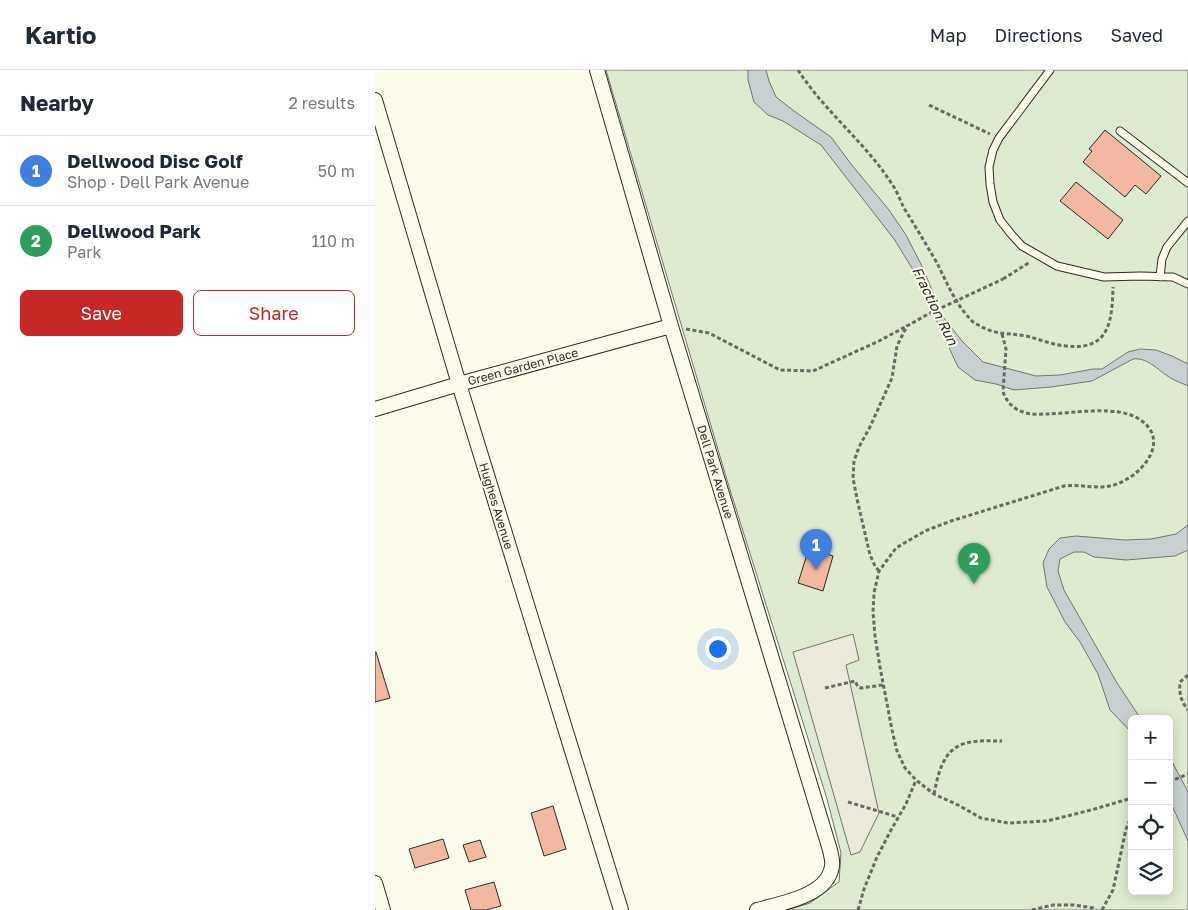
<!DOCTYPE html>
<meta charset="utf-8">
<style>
body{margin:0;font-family:"Golos Text",sans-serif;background:#f6f6f7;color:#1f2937}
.controls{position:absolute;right:15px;bottom:15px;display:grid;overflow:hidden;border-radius:8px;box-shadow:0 2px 12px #0003}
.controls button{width:45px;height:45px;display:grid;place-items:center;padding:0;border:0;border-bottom:1px solid #e0e1e3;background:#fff;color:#1f2937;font:25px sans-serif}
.you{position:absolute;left:342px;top:578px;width:18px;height:18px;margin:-12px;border:4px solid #fff;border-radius:50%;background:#1a73e8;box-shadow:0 0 0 8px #1a73e833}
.badge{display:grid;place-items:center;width:32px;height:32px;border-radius:50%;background:#c62828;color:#fff;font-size:16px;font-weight:700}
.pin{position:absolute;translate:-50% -41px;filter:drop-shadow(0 1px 2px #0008)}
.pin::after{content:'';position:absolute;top:26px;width:18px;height:15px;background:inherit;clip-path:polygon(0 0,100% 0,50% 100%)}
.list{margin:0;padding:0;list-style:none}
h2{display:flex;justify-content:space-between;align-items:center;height:65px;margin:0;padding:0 20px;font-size:21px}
h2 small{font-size:16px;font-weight:400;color:#747a83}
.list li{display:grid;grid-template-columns:32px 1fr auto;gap:15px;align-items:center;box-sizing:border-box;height:70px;padding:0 20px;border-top:1px solid #e0e1e3}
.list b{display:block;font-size:19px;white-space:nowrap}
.list p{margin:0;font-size:16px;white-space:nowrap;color:#747a83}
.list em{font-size:16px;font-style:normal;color:#747a83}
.actions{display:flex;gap:10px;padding:15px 20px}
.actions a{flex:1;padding:11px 0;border:1px solid #c62828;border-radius:8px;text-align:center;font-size:18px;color:#c62828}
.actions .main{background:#c62828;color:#fff}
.icon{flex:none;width:28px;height:28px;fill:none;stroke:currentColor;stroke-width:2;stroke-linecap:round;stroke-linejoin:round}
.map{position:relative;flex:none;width:813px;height:840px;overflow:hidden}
header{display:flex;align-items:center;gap:30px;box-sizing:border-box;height:70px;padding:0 25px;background:#fff;border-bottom:1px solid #e0e1e3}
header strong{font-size:24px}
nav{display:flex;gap:28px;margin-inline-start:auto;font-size:18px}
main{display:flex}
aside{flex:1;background:#fff}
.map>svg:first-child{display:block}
.green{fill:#deebd1;stroke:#74746e;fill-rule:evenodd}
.parking{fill:#eceadb;stroke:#74746e}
.water{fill:#c7d0d0;stroke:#74746e}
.building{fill:#f2b8a0;stroke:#2b2b2b}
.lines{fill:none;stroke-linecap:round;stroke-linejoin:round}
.lane-casing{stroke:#2b2b2b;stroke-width:9}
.street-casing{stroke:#2b2b2b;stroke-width:16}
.path{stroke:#6a6964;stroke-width:3;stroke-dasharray:4 2.5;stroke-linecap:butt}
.lane{stroke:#fdfbea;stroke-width:7}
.street{stroke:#fdfbea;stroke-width:14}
.path-bridge{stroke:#6a6964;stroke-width:3;stroke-dasharray:4 2.5;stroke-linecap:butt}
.labels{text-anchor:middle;stroke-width:4;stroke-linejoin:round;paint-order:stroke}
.street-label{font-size:12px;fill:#2b2b2b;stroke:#fdfbea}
.water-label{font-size:14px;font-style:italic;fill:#2b2b2b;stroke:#fdfbea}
</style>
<header>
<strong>Kartio</strong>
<nav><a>Map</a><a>Directions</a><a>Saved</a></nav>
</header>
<main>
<aside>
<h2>Nearby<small>2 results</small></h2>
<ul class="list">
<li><span class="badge" style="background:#3f7fe0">1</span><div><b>Dellwood Disc Golf</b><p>Shop · Dell Park Avenue</p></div><em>50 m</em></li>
<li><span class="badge" style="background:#2e9e5b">2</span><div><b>Dellwood Park</b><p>Park</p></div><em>110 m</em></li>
</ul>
<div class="actions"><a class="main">Save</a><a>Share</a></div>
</aside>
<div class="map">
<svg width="813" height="840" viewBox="0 0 813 840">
<rect width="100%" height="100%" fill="#fdfbea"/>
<!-- green -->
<path class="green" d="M231 0H813V840H412L435 833 464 812 466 783 452 729 352 410ZM757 649H794V821H757Z"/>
<!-- parking -->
<path class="parking" d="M478 564 484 590 471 595 504 743 485 782 476 785 418 582Z"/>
<!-- water -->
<path class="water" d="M373 0H391L394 11 401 27 419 41 456 67 476 94 514 140 531 165 547 196 568 247 587 271 608 292 661 306 685 305 718 299H727L753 282 765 279 781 280 797 286 813 294V316C807 313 800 311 794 307 783 300 772 287 758 289L717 311 676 317 639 320 621 314 600 310 583 297 537 198 519 169 446 75 408 51 393 45 379 32 373 10Z
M813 455V480L800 486 751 490 719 487 709 482H699L685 489 683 501 689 520 742 613 766 649H757V663L735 640 723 604 705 572 690 552 672 517 668 493 674 479 685 468 701 466 750 470 776 469 801 464Z
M794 686 813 722V771L794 729Z"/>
<!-- building -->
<path class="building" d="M730 60 786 106 771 124 760 115 750 127 708 92 717 81 714 79Z
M701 112 748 150 733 169 685 131Z
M434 478 458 486 448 521 423 513Z
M0 582H1L15 628 0 632Z
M178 736 191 779 169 786 156 743Z
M68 769 74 788 40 798 34 779Z
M105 770 111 787 94 792 88 775Z
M119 812 126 836 111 840H96L90 820Z"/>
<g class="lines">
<defs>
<path id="lane" d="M675 0 624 68 618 80 614 97 615 114 618 132 625 150 636 164 647 176 682 196 729 207 766 206 798 207 813 214
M745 61 813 113
M785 207 787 189 792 177 813 151"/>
<path id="street" d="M222 0 296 256 455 780C456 785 458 791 457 796 453 826 407 833 382 840
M0 30 84 314 246 840
M0 339 84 314 296 256
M0 813 8 840"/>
</defs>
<!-- lane casing -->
<use href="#lane" class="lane-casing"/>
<!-- street casing -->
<use href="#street" class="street-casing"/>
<!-- path -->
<path class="path" d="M423 0C450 42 490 72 517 114 522 121 525 130 529 138 540 156 551 174 562 193 572 213 581 235 597 251 600 254 604 255 607 257 622 265 635 263 651 266 664 269 677 275 691 276 735 281 737 251 738 217
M554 35 615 64
M628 209 655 192
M311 259 334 263 405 300 438 301 504 271 532 256
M627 264 631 279 628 321C630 330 638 339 648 342 656 345 666 344 674 344 699 343 743 335 764 349 799 371 764 410 735 416 720 419 705 414 689 416L576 451 550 461 521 478 504 501 499 523 498 542 500 566 505 597 517 660 522 681 530 698 541 710 559 724 583 735 606 748 633 753 672 751 716 740 757 728
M504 501 500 496 495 485 482 429 478 408 479 391 484 377 495 357 517 308 522 276 532 256 555 243
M813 605 805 612C804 624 806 631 813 640
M450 618 480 611 483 617 486 618 508 615
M794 712 813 704
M559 724C563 704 568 679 591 673 602 670 615 671 627 671
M473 732 523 747
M483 840 489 819 502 787 516 760 531 734 541 710
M657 840 678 835H699L718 838 721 840
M727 840 738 820 751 759 757 745"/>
<!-- lane -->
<use href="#lane" class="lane"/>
<!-- street -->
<use href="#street" class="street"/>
<!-- path-bridge -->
<path class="path-bridge" d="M555 243 628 209"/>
</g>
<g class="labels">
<!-- street labels -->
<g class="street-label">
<text transform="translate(148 297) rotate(-15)" y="4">Green Garden Place</text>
<text transform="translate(340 402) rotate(73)" y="4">Dell Park Avenue</text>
<text transform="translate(121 436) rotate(73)" y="4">Hughes Avenue</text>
</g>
<!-- water labels -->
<g class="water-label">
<text transform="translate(560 236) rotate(64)" y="5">Fraction Run</text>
</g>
</g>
</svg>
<div class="controls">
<button>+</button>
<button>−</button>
<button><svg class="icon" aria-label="locate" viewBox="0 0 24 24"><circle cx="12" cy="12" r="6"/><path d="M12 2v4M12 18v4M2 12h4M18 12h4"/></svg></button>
<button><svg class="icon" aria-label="layers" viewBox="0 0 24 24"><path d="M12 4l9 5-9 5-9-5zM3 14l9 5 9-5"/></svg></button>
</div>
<div class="you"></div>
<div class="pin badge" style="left:441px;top:500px;background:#3f7fe0">1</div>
<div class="pin badge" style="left:599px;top:514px;background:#2e9e5b">2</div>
</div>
</main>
